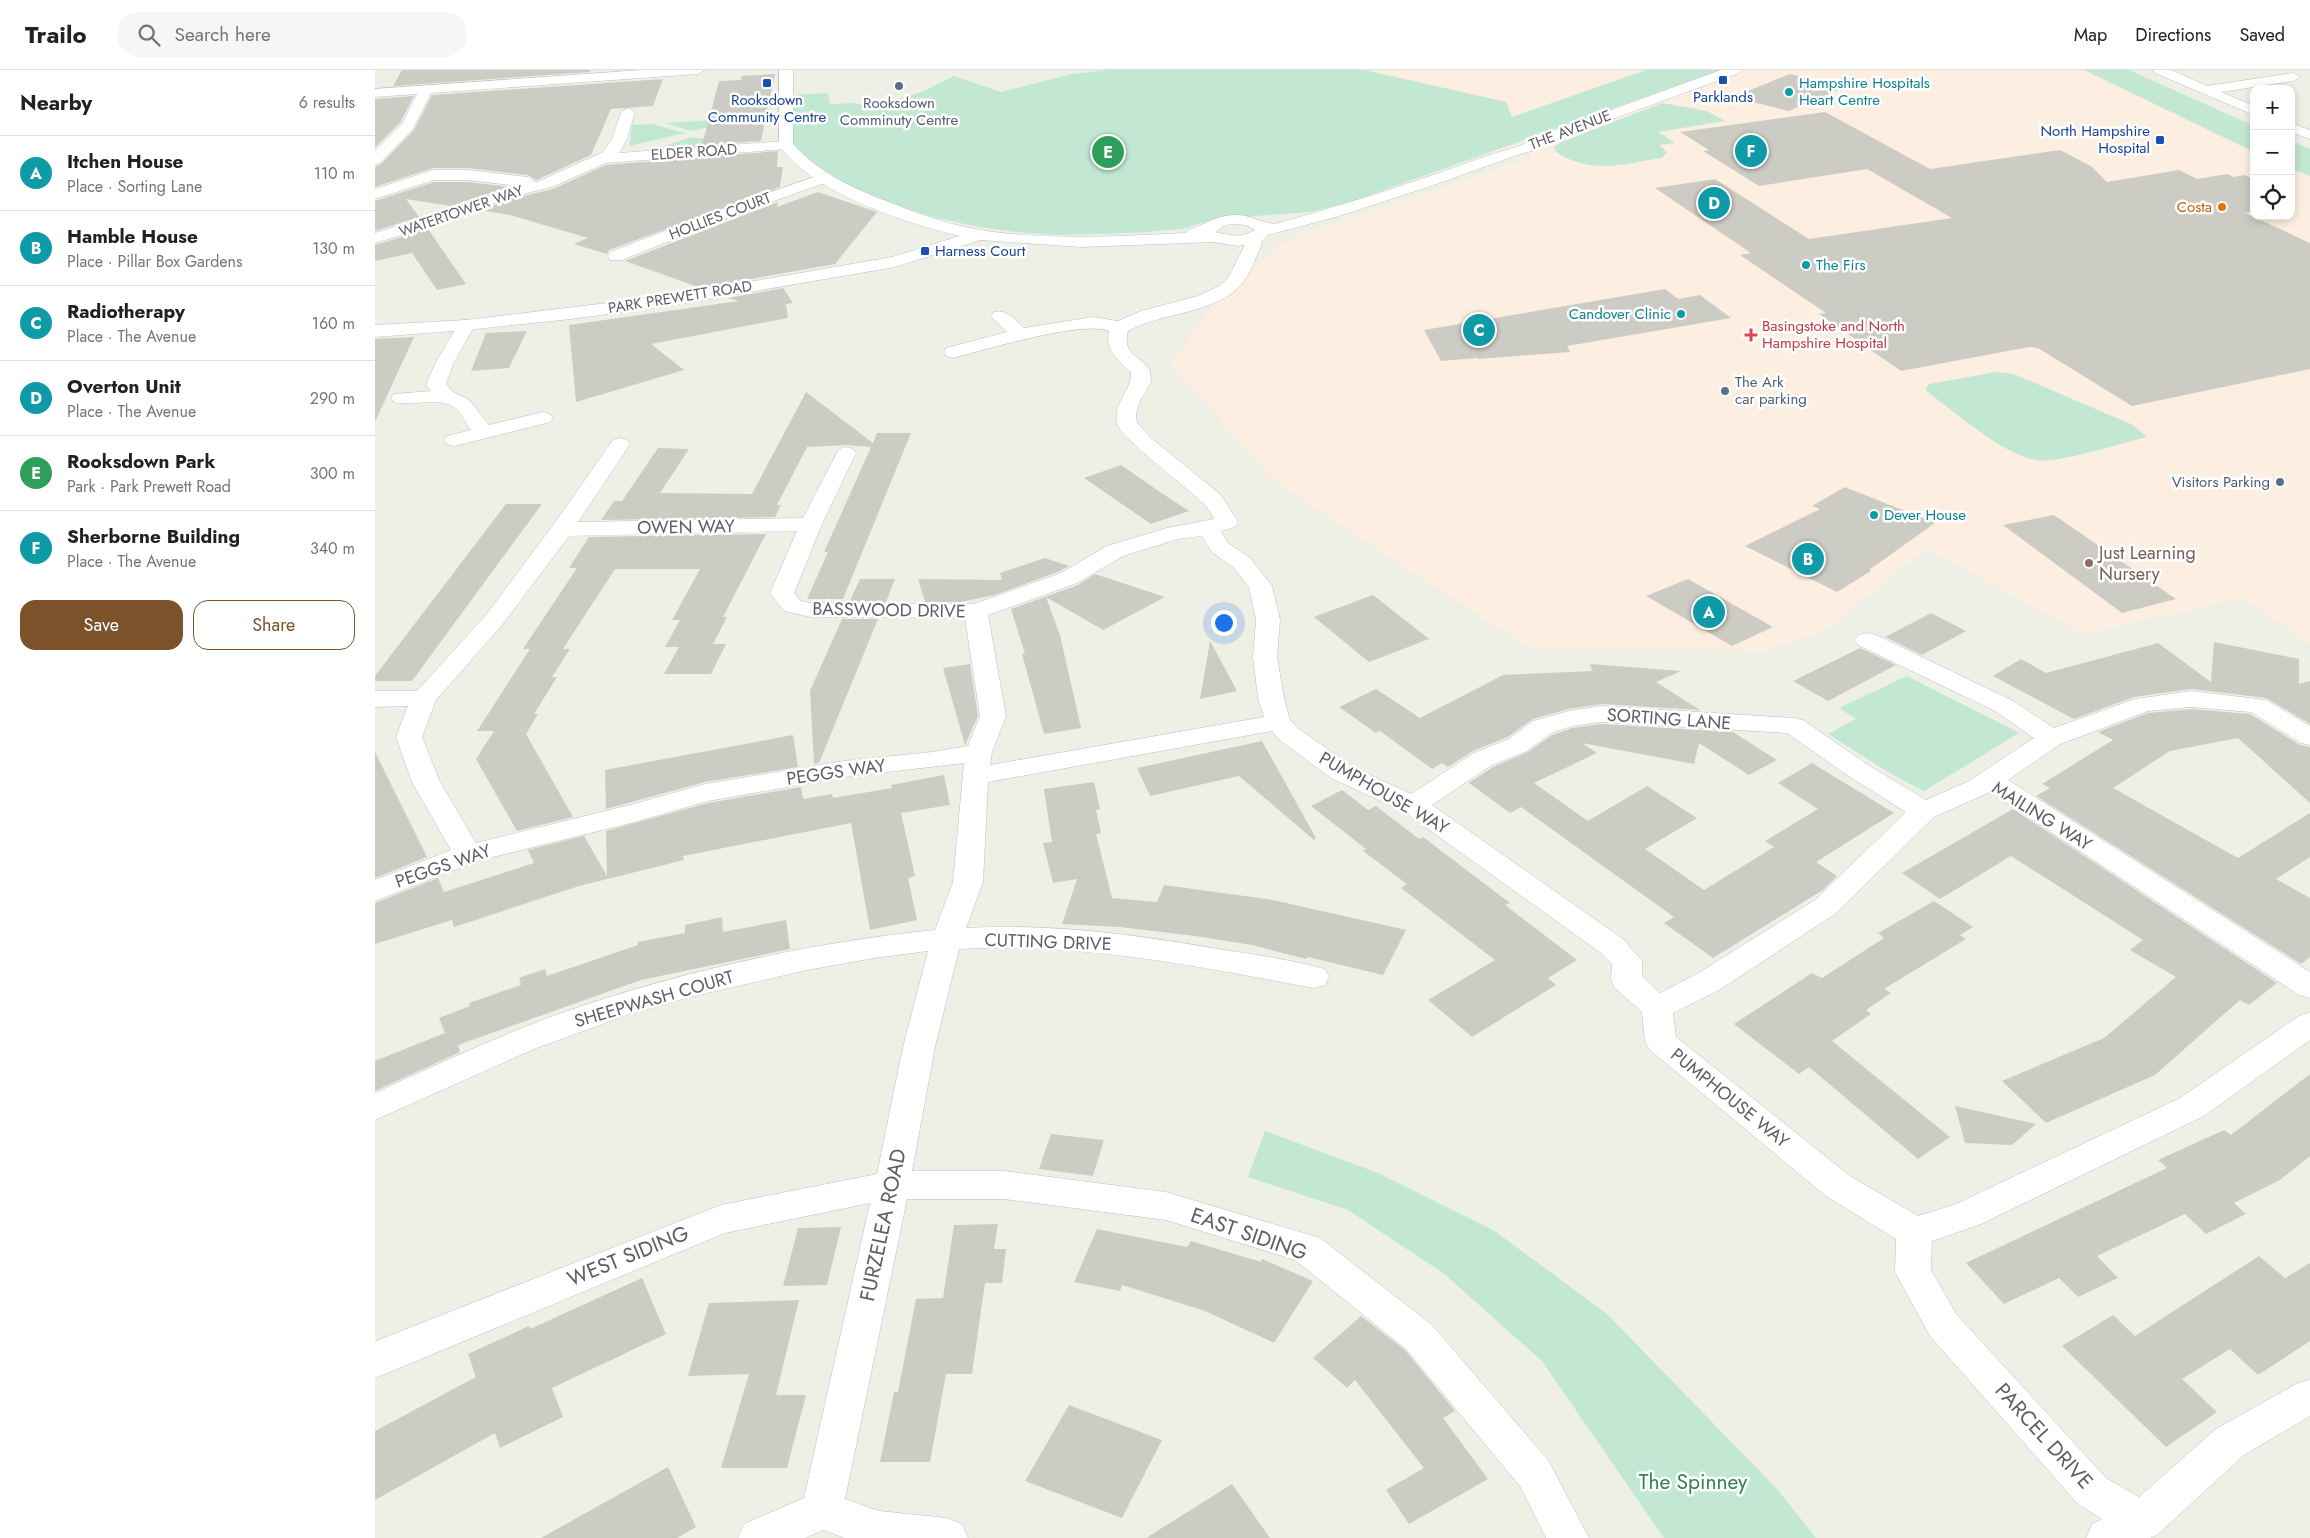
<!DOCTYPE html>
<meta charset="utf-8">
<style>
body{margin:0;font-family:Jost,sans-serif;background:#f6f6f6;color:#202124}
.controls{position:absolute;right:15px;top:15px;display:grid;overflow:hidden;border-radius:10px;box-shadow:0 2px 8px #0003}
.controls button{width:45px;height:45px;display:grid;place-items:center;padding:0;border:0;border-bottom:1px solid #e0e0e0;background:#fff;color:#202124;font:25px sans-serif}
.you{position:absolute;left:848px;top:552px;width:18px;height:18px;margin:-12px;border:4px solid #fff;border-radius:50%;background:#1a73e8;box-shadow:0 0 0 8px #1a73e833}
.badge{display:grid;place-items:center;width:32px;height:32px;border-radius:50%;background:#7b5229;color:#fff;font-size:16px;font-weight:700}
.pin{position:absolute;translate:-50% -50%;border:2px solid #fff;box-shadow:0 1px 5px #0006}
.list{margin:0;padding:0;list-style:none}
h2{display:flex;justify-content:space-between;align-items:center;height:65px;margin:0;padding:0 20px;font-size:21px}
h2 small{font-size:16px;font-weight:400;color:#757577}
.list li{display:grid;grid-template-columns:32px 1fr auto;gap:15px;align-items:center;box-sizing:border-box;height:75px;padding:0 20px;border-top:1px solid #e0e0e0}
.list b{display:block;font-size:19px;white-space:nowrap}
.list p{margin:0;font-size:16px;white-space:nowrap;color:#757577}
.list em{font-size:16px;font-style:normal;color:#757577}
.actions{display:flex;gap:10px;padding:15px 20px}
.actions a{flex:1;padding:11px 0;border:1px solid #7b5229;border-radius:15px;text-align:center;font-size:18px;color:#7b5229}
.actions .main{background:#7b5229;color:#fff}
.icon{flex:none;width:28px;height:28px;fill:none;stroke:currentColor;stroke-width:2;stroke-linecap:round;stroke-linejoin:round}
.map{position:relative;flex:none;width:1935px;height:1468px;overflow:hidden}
header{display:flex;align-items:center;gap:30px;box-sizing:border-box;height:70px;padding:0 25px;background:#fff;border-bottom:1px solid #e0e0e0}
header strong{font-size:24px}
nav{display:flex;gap:28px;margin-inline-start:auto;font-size:18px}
.search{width:350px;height:45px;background:#f6f6f6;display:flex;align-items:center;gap:12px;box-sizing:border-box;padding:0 18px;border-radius:28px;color:#757577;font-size:19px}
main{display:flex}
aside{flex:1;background:#fff}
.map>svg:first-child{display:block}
.medical{fill:#fcefe2}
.green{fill:#c2e7d2}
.building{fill:#ccccc4}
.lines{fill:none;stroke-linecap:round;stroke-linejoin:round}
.street-casing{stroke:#bfbfc6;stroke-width:1}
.secondary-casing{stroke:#c0c0c8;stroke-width:1}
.street{fill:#fff;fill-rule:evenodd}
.secondary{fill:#fff;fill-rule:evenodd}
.transit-dot{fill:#1a4fb4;stroke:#fff;stroke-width:2}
.service-dot{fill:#5c6f8a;stroke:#fff;stroke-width:2}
.culture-dot{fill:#0f9aa8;stroke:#fff;stroke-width:2}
.food-dot{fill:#e8710a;stroke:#fff;stroke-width:2}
.health-dot{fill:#e0444e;stroke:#fff;stroke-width:2}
.education-dot{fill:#8d6e63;stroke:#fff;stroke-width:2}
.labels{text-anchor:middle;stroke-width:5;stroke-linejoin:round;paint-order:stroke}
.far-culture-label{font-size:15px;fill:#0d838f;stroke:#fff;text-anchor:start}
.far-transit-label{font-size:15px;fill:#164399;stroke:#fff}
.far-service-label{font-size:15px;fill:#4e5e75;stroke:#fff}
.far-street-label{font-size:15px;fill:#5d5d66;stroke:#fff}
.far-food-label{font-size:15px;fill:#c56008;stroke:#fff;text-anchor:end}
.far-health-label{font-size:15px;fill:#be3a42;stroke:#fff;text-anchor:start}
.street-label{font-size:18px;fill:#5d5d66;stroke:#fff}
.education-label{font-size:18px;fill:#785e54;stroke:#fff;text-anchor:start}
.near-street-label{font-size:21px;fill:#5d5d66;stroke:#fff}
.near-park-label{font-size:21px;fill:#328056;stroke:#fff}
</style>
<header>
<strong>Trailo</strong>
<div class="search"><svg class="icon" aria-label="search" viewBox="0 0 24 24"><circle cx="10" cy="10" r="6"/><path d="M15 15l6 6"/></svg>Search here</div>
<nav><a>Map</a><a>Directions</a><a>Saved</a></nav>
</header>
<main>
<aside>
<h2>Nearby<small>6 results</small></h2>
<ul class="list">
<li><span class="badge" style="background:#0f9aa8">A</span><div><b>Itchen House</b><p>Place · Sorting Lane</p></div><em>110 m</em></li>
<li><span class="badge" style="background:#0f9aa8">B</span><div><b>Hamble House</b><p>Place · Pillar Box Gardens</p></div><em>130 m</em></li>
<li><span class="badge" style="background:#0f9aa8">C</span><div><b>Radiotherapy</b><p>Place · The Avenue</p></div><em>160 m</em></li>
<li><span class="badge" style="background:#0f9aa8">D</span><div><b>Overton Unit</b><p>Place · The Avenue</p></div><em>290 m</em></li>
<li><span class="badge" style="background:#2e9e5b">E</span><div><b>Rooksdown Park</b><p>Park · Park Prewett Road</p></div><em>300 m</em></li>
<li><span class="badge" style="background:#0f9aa8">F</span><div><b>Sherborne Building</b><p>Place · The Avenue</p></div><em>340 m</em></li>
</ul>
<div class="actions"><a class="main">Save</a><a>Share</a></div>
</aside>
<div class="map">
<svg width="1935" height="1468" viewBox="0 0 1935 1468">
<rect width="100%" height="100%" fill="#eef0e5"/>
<!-- medical -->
<path class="medical" d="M996 0H1709L1879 81V146H1916V99L1935 106V575L1870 528 1708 564 1552 478 1450 560 1392 580 1154 578 894 407 797 294 837 235 919 166 1156 87 1131 32Z"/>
<!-- green -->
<path class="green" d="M732 0H989L1131 32 1137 47 1271 0H1346L975 132 936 142 840 149 806 159 759 163 681 165 641 162 604 157 562 148 494 127 456 107 415 74 416 25 453 23 455 34 480 33 488 35 516 32 546 22 579 6 626 22 697 4Z
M1709 0H1754L1879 56V82Z
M1287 33 1332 41 1350 51 1283 62 1300 73 1285 75 1292 83 1286 88C1248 94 1217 105 1181 82L1179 77 1184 73Z
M395 47V49L363 51 316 61 290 53Z
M277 54 310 63 254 76 257 55Z
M316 67 371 75 275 81Z
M1916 71 1935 79V106L1916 99Z
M1621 302 1639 304 1758 355 1772 367C1746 373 1683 394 1660 390 1627 384 1577 340 1550 320L1554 314Z
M1532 606 1644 663 1549 721 1513 702 1453 664 1481 649 1464 638Z
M890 1061 1003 1103 1118 1160 1232 1244 1403 1420 1441 1468H1289L1167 1291 1068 1203 973 1140 873 1107Z"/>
<!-- building -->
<path class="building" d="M27 0H215V2L18 16Z
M400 4 386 71 327 75 344 11 366 10 367 6Z
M1415 4 1470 17 1414 41 1358 27Z
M288 9 278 36 236 39 216 85 166 108 161 110 153 105 93 98H58L0 117V97L6 94 39 60 57 25Z
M39 26 25 53 0 78V29Z
M1450 42 1555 99 1685 80 1716 96 1732 112 1804 100 1822 109 1852 104 1859 107 1869 105 1879 109V141L1870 143 1935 173V299L1757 336 1663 278 1654 277 1526 301 1444 244 1451 243 1365 185 1376 183 1280 118 1340 109 1434 169 1577 148 1492 99 1384 116 1328 81 1334 80 1305 62Z
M403 81 402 97H408L405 117 234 180 232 184 199 174 213 168 135 145 105 140 140 128 178 119 231 95Z
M59 112H93L134 117 76 136 31 129 44 147 0 161V131Z
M443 122 502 142 460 194 326 218 250 191 403 132 402 137Z
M53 159 91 214 62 220 37 183 0 191V175Z
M408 218 418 233 411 234 413 248 276 274 309 300 201 332 194 255 364 231 353 228Z
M1290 219 1303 229 1325 225 1356 248 1192 276 1195 282 1103 289 1102 288 1066 291 1049 260Z
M152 261 134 298 96 301 111 263Z
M39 267 0 352V269Z
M431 322 498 373 502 363H536L468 529H432L453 482H449L496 377 472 375 432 377 402 435H406L400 447 226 450 239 431H247L283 378 314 379 285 423 377 424Z
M746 395 785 422 814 441 776 454 709 408Z
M1470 417 1560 453 1494 500 1496 501 1462 522 1370 476 1445 439 1437 436Z
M131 434H167L37 611H0V606Z
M1679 445 1801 529 1747 543 1628 455Z
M391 464 348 547H352L338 574H351L336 604H289L304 577H290L305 550H297L325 499H240L188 579H195L177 607H182L159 644H163L151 664 198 747 142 761 101 689 119 661H102L155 579H148L202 498H194L214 467Z
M670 488 694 496 685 501 620 525 586 532H550L543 509 627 510 625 503Z
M720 504 790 527 728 560 671 527 685 565 706 658 669 664 647 584H650L636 539 703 515Z
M485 509H520L511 532 475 531Z
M1313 509 1398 557 1357 576 1271 526Z
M998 525 1054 569 994 592 939 547Z
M1556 543 1591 561 1547 585 1510 567Z
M467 549H503L444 693 439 694 435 621Z
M835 571 862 621 825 629Z
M1839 572 1924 589V614L1935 611V654L1891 628 1816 619 1759 627 1699 649 1618 606 1646 589 1671 603 1783 573 1836 612Z
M1485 578 1521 595 1453 631 1418 611Z
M595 594 603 646 590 675 568 598Z
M1215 594 1306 601 1281 612 1325 640 1226 634 1194 639 1158 649 1133 667 1098 681 1073 697 1067 693 1057 699 1005 661 1001 663 964 637 1001 619 1045 648 1128 605 1217 601Z
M1816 639 1875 644 1925 675 1935 677V733L1863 668 1795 681 1738 718 1863 788 1935 743V787L1901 809 1935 828V887L1926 894 1661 726 1675 718 1667 714 1738 670 1723 662 1773 643Z
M1226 654 1358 662 1402 690 1374 705 1324 673 1319 694 1207 673 1222 683 1159 713 1213 751 1272 716 1322 748 1270 779 1329 820 1399 777 1390 771 1443 739 1403 713 1437 693 1519 743 1441 792 1462 806 1448 820 1338 888 1289 853 1299 847 1146 737 1135 743 1094 713 1118 697 1153 682 1177 665 1197 658Z
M418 665 423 697 330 712 231 739 230 700Z
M887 671 941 768 939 770 864 706 775 726 762 698Z
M0 682 52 787 0 808Z
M569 705 575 735 526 743 540 806 533 808 542 850 495 860 476 753 308 786 309 790 204 816 79 857 77 850 0 874V833L63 808 69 822 159 793 153 780 209 766 232 806 231 761 333 733 426 717 428 729 457 724 458 728 517 718 516 715Z
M719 712 725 739 721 740 726 763 721 764 737 828 782 832 789 815 898 830 1031 860 1008 905 933 887 931 889 877 875 820 866 745 857 687 854 702 809 678 813 668 773 677 772 669 719Z
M967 720 993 740 1001 736 1044 769 1048 767 1135 833 1130 835 1202 890 1173 908 1181 915 1097 967 1053 930 1120 890 1026 818 1032 814 988 781 991 779 936 736Z
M1638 739 1902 913 1874 935 1865 930 1780 1005 1671 1053 1627 1011 1729 968 1801 907 1755 880 1768 870 1636 786 1565 829 1527 803Z
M1559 831 1598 857 1585 865 1591 869 1509 919 1516 923 1491 940 1496 944 1457 971 1575 1067 1543 1089 1434 997 1424 1004 1359 954 1437 903 1447 908 1509 868 1503 863Z
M347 847 348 862 411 850 415 879 266 910 83 975 85 982 0 1021V991L70 963 64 948 95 936 94 933 146 915 144 908 170 899 172 906 263 875V872L310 863V855Z
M1935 1004V1086L1905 1110 1859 1133 1871 1144 1831 1164 1810 1144 1722 1186 1743 1208 1703 1227 1684 1208 1629 1234 1591 1193 1792 1098 1783 1090 1849 1060 1856 1065Z
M1580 1036 1661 1054 1637 1075 1590 1073Z
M676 1064 729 1070 718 1106 664 1099Z
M623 1154 619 1179H631L627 1213H610L597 1304H571L555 1392H505L519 1322H523L541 1229 568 1228 579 1155Z
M466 1157 452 1215 408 1216 423 1158Z
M722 1159 812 1177 816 1171 886 1192 887 1189 938 1211 899 1273 830 1241 747 1215 745 1221 699 1212Z
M1884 1186 1910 1208 1935 1193V1271L1883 1305 1855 1279 1807 1309 1842 1342 1791 1377 1687 1276 1738 1245 1760 1266Z
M267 1208 291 1264 177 1318 188 1347 125 1378 120 1363 0 1430V1361L101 1307 93 1284 154 1256 155 1259Z
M424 1230 401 1325H431L412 1398H346L374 1304 313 1306 334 1233Z
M986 1246 1030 1280 1080 1341 1068 1348 1113 1409 1034 1454 1011 1420 1049 1398 980 1310 972 1318 938 1288Z
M694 1335 787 1370 747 1448 650 1411Z
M293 1397 321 1457 302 1468H166Z
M857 1414 895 1468H771Z"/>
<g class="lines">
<defs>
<path id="street" d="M267 0H330L323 4 56 23 38 59 5 93 0 95V81L27 54 42 24 0 27V19Z
M1778 0H1796L1832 16 1918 3 1925 7 1918 11 1846 22 1879 36V45L1780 3Z
M253 38 260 42 252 69 244 83 411 71 418 75 411 79 231 93 177 117 139 126 63 154 0 173V163L143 116 93 110H59L0 129V119L58 100H93L153 107 161 112 167 110 228 82 237 69 246 42Z
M1916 53 1935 60V69L1916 62Z
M450 103 455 105 458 108 455 111 357 146 247 190H235L233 186 235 182 345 140Z
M873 164 879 165 887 174C880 188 876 203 866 215 840 244 787 242 753 261 747 285 763 284 775 300L776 312 765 331 761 344 762 353 776 368 846 425 863 452 860 457 846 461 853 473 875 488 897 516 905 550 902 587 909 628 915 650 924 659 976 696 1036 724 1099 683 1134 669 1158 651 1194 641 1226 636 1419 648 1428 650 1493 695 1551 730 1594 711 1659 668 1620 641 1483 575 1480 570 1483 565 1492 563 1501 565 1638 631 1679 658 1760 629 1816 621 1891 630 1935 656V675L1926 673 1876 642 1816 637 1773 641 1685 674 1633 710 1935 902V928L1924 925 1615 722 1559 747 1460 844 1344 920 1298 943 1301 967 1475 1106 1543 1146 1581 1134 1805 1028 1924 946 1935 942V970L1829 1046 1606 1154 1557 1171 1556 1200 1581 1244 1731 1408 1764 1427 1841 1359 1921 1314 1935 1309V1346L1869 1385 1782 1465 1775 1468H1711L1717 1454 1727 1449 1703 1434 1555 1266 1520 1202 1521 1169 1451 1126 1275 980 1270 972 1267 942 1240 918 1236 910 1237 894 1226 883 1028 741 956 708 906 671 897 661 613 712 608 812 591 858C677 853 764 865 849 880 882 885 917 890 950 899L954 907 950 915 939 918C822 896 704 872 584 879L560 977 537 1101H629L791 1122 945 1168 1057 1255 1173 1390 1214 1468H1171L1145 1416 1031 1279 920 1190 791 1150 629 1129H532L470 1429 504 1441 572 1448 587 1454 593 1468H470L448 1460 430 1468H363L369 1454 429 1428 495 1133 350 1163 0 1308V1272L6 1269 346 1135 502 1104 528 977 553 881 499 888 432 900 315 927 252 945 159 979 0 1050V1023C60 995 119 968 181 945 298 903 436 872 560 860L578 812 589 693 469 707 333 731 260 752 102 791 0 831V810L76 780 37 712 21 667 33 636 0 637V621H42L111 545 179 454 238 370 245 368 252 370 255 374 203 452 428 448 464 379 471 377 478 379 481 383 447 454 419 523 425 531 436 533 599 534 686 503 732 476 792 458 839 449C836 444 833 437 828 433 813 417 745 369 742 352 738 333 757 321 756 302 742 290 730 280 734 261 708 250 609 280 578 288L571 286 569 282 571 278 632 262 616 246 619 242C632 239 639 249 649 258L718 247 743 251 766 241 823 226 844 216 853 208 870 175 865 169 867 165ZM422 461 395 523 409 541 436 547 590 548 605 646 593 676 557 682 469 691 330 714 255 735 101 773 65 712 47 667 61 630 127 555 194 466ZM827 466 837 482 859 498 874 517 881 550 878 587 883 628 889 647 615 695 617 682 631 646 613 545 702 513 748 486 803 469ZM1226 652 1412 663 1475 707 1531 742 1440 830 1322 904 1285 923 1267 906V891L1248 869 1057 735 1117 695 1152 681 1176 663 1197 656Z
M91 250 97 251 100 255 78 294 71 314 78 322 94 330 114 355 168 342 175 344 178 348 175 352 79 376 72 374 69 370 72 366 96 360C91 353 86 342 79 337 62 326 38 337 19 332L16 328 19 324 56 321 51 315 60 294 85 251Z"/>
<path id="secondary" d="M404 0H418V74C443 102 477 118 511 131 542 143 573 155 606 160 673 171 743 166 811 163L813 160C830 155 843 144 862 145 878 145 890 156 904 153 971 134 1038 113 1103 89 1124 81 1149 77 1167 65L1346 0H1366L1364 3 1177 71 1165 79 1145 84 1053 117 964 146 893 165 886 172 863 176 838 172 706 177 605 170 520 197 299 235 196 249 91 260 0 267V255L91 250 299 225 517 187 585 166C530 153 437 123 404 75ZM860 154 871 155 880 160C868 169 853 165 840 162L850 155Z"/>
</defs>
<!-- street casing -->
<use href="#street" class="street-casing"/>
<!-- secondary casing -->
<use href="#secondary" class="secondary-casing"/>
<!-- street -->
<use href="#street" class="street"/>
<!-- secondary -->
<use href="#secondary" class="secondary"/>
</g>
<!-- markers -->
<g class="transit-dot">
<rect x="1343" y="5" width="10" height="10" rx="2.5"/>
<rect x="387" y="8" width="10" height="10" rx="2.5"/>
<rect x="1780" y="65" width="10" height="10" rx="2.5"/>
<rect x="545" y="176" width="10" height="10" rx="2.5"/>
</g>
<g class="service-dot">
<circle cx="524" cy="16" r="5"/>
<circle cx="1350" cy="321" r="5"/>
<circle cx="1905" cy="412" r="5"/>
</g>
<g class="culture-dot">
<circle cx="1414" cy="22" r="5"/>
<circle cx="1431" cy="195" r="5"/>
<circle cx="1306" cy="244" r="5"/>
<circle cx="1499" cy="445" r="5"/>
</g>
<circle class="food-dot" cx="1847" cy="137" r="5"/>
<path class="health-dot" d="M1373.5 257.5h5v5h5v5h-5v5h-5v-5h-5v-5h5z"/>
<circle class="education-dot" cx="1714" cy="493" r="5"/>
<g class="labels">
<!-- far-culture labels -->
<g class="far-culture-label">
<text x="1424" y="18">Hampshire Hospitals<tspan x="1424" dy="17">Heart Centre</tspan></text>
<text x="1441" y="200">The Firs</text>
<text x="1296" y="249" text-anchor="end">Candover Clinic</text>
<text x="1509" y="450">Dever House</text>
</g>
<!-- far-transit labels -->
<g class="far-transit-label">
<text x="1348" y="32">Parklands</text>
<text x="392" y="35">Rooksdown<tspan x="392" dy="17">Community Centre</tspan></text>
<text x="1775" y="66" text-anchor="end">North Hampshire<tspan x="1775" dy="17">Hospital</tspan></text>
<text x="560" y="186" text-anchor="start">Harness Court</text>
</g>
<!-- far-service labels -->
<g class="far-service-label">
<text x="524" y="38">Rooksdown<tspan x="524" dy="17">Comminuty Centre</tspan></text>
<text x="1360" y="317" text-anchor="start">The Ark<tspan x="1360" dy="17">car parking</tspan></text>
<text x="1895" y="417" text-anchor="end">Visitors Parking</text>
</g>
<!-- far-street labels -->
<g class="far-street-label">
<text transform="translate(1195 60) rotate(-21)" y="5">THE AVENUE</text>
<text transform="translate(319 82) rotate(-4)" y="5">ELDER ROAD</text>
<text transform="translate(86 141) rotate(-19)" y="5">WATERTOWER WAY</text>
<text transform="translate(345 146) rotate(-21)" y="5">HOLLIES COURT</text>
<text transform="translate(305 227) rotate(-9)" y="5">PARK PREWETT ROAD</text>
</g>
<!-- far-food labels -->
<g class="far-food-label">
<text x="1837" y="142">Costa</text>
</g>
<!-- far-health labels -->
<g class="far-health-label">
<text x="1387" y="261">Basingstoke and North<tspan x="1387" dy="17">Hampshire Hospital</tspan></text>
</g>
<!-- street labels -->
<g class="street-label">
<text transform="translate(311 457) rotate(-1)" y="6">OWEN WAY</text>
<text transform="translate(514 540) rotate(1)" y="6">BASSWOOD DRIVE</text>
<text transform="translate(1294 649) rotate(4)" y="6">SORTING LANE</text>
<text transform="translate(461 702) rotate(-8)" y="6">PEGGS WAY</text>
<text transform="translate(1009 723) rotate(30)" y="6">PUMPHOUSE WAY</text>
<text transform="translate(1667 746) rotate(32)" y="6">MAILING WAY</text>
<text transform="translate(68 796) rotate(-19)" y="6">PEGGS WAY</text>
<text transform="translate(673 872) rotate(2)" y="6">CUTTING DRIVE</text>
<text transform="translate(279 929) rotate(-16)" y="6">SHEEPWASH COURT</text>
<text transform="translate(1355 1028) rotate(39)" y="6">PUMPHOUSE WAY</text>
</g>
<!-- education labels -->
<g class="education-label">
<text x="1724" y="489">Just Learning<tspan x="1724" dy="21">Nursery</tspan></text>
</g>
<!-- near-street labels -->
<g class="near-street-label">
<text transform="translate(508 1155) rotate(-78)" y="7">FURZELEA ROAD</text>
<text transform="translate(874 1164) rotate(19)" y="7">EAST SIDING</text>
<text transform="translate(253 1186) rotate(-22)" y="7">WEST SIDING</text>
<text transform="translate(1669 1366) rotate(48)" y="7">PARCEL DRIVE</text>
</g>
<!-- near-park labels -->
<g class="near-park-label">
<text x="1318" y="1419">The Spinney</text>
</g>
</g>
</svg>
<div class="controls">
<button>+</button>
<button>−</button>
<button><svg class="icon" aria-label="locate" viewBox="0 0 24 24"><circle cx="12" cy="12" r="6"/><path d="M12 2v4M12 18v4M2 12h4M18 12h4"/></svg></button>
</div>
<div class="you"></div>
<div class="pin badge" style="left:1334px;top:542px;background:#0f9aa8">A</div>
<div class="pin badge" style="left:1433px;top:489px;background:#0f9aa8">B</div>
<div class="pin badge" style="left:1104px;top:260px;background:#0f9aa8">C</div>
<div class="pin badge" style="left:1339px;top:133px;background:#0f9aa8">D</div>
<div class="pin badge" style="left:733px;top:82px;background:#2e9e5b">E</div>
<div class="pin badge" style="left:1376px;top:81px;background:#0f9aa8">F</div>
</div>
</main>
